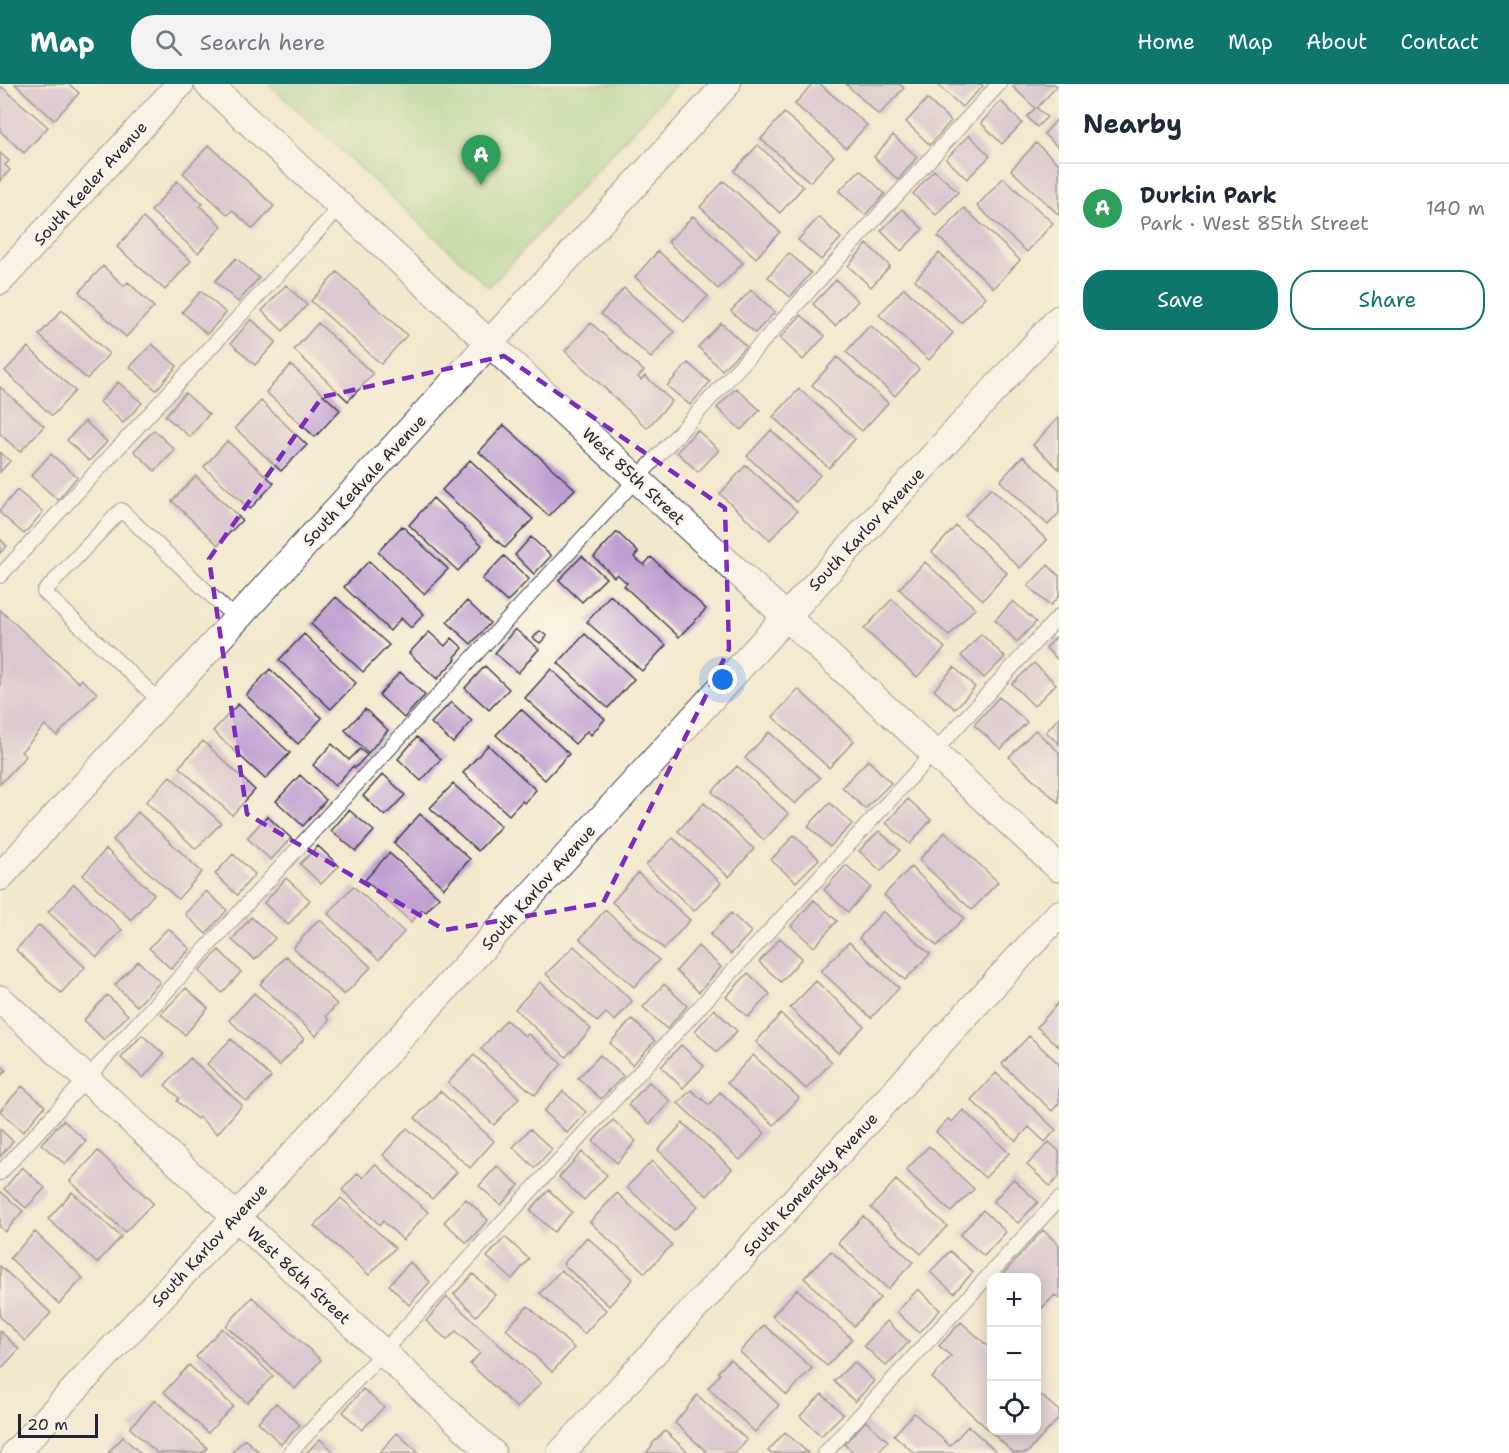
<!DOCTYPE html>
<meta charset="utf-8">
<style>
body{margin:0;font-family:"Shantell Sans",sans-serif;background:#f2f2f3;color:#1f2937}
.controls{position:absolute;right:18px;bottom:18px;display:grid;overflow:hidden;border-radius:12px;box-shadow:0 3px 15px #0003}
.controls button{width:54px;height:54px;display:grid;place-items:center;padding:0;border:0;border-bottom:2px solid #e0e1e3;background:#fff;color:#1f2937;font:30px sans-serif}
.scale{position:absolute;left:18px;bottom:15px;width:80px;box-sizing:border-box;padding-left:6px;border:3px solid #22223b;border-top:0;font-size:16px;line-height:21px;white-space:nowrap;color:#22223b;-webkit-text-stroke:4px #fcf5e5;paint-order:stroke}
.you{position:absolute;left:723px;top:596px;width:21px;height:21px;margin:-15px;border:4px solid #fff;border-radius:50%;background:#1a73e8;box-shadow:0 0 0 9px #1a73e833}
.badge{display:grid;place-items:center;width:39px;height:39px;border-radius:50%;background:#0f766e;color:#fff;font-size:20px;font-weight:700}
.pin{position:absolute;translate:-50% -50px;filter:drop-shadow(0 2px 3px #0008)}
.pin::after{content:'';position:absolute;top:32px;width:21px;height:18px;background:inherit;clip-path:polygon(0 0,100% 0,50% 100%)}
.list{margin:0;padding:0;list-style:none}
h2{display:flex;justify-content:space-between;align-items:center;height:78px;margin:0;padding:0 24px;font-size:26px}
h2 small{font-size:20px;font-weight:400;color:#747a83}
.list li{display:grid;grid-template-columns:39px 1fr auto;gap:18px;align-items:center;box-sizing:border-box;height:90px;padding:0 24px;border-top:2px solid #e0e1e3}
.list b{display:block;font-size:22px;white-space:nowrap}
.list p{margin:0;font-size:20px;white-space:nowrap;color:#747a83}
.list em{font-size:20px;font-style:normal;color:#747a83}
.actions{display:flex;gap:12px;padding:18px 24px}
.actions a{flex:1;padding:14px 0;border:2px solid #0f766e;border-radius:24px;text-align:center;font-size:21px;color:#0f766e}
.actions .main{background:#0f766e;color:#fff}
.icon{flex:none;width:33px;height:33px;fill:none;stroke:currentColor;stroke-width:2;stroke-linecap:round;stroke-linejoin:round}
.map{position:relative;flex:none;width:1059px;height:1369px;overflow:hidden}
header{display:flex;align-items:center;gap:36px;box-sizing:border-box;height:84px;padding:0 30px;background:#0f766e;color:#fff}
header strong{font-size:28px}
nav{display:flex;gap:33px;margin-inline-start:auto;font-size:21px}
.search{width:420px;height:54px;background:#f2f2f3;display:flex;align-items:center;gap:15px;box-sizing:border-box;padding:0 21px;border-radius:24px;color:#747a83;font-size:22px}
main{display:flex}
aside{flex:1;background:#fff}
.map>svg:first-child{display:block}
.green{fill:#97cf82;stroke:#5c785e;stroke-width:1.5}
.building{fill:#bf9fd1}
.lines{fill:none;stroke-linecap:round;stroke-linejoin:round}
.lane-casing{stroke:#414051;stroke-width:16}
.street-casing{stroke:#414051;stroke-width:29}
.lane{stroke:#fff;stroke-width:14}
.street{stroke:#fff;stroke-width:27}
.marked{fill:none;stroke:#7b2cbf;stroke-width:4.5;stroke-dasharray:12 8;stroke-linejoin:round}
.labels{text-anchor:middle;stroke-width:5;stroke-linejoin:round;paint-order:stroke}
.street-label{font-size:16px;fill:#22223b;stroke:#fcf5e5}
</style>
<header>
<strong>Map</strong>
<div class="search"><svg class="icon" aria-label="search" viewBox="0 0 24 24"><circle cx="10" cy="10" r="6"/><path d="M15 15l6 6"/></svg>Search here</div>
<nav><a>Home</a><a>Map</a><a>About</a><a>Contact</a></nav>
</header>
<main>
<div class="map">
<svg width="1059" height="1369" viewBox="0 0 1059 1369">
<rect width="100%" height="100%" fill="#fcf5e5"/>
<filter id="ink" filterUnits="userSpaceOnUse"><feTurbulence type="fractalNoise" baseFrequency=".0167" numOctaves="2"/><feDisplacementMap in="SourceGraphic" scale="12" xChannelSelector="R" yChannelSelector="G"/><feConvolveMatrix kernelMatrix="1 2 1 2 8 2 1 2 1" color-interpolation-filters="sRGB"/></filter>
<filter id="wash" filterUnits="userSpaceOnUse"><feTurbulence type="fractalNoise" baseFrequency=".008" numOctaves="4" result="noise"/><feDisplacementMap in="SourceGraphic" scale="24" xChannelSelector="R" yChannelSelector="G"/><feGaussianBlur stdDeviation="1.35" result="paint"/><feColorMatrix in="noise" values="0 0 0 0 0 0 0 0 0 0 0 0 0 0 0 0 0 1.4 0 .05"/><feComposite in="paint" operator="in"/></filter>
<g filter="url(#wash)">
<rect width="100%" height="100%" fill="#f2e8cd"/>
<!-- green -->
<path class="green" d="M269 0H676L489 203Z"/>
<g id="blocks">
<!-- building -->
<path class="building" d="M15 0H69L79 9 54 36Z
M812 0H820L867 41 846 64 795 20Z
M846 0H899L904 4 879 31Z
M939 0H981L983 2 962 23 938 1Z
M1016 0H1054L1057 2 1037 24 1047 33 1037 43 1027 33 1035 24 1013 3Z
M2 3 48 43 24 69 0 47V5Z
M927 15 951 37 930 61 906 38Z
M1001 17 1022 39 1002 60 981 39Z
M784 29 834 72 810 98 761 55Z
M1059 33V64L1044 50Z
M893 51 917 73 898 96 874 73Z
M969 51 990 72 967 95 946 75Z
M1036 59 1059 80V131L1011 86Z
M209 61 274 122 253 145 232 126 228 131 183 89Z
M758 61 803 103 780 129 734 87Z
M0 69 9 77 5 81 10 86 0 97Z
M860 86 885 110 865 131 839 107Z
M934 86 958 108 936 131 913 110Z
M1003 94 1053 139 1027 168 977 122Z
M177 97 203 120 200 122 222 142 198 169 151 127Z
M724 97 780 148 756 174 700 123Z
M964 124 1020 176 994 204 938 153Z
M902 125 923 145 901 167 881 147Z
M693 132 743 179 718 205 668 158Z
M819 133 841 154 821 176 798 156Z
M143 134 191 177 165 206 117 163Z
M867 160 890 182 871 203 848 182Z
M658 167 708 212 684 238 635 193Z
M789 169 811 189 790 213 768 193Z
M939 169 986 213 961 239 915 196Z
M236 174 259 194 238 218 215 197Z
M103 182 124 202 128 198 154 223 126 253 79 208Z
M337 188 407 251 381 280 311 217Z
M836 196 858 217 835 242 813 220Z
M286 201 307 221 283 247 262 227Z
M624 204 674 248 651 274 601 230Z
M904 204 953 249 929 276 879 231Z
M751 206 775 228 755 249 731 227Z
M201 207 226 229 207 250 182 228Z
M62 226 109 270 87 295 39 251Z
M801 231 825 252 803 276 780 254Z
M251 235 276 258 255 281 231 259Z
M318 239 373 290 348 317 294 266Z
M591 239 644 287 638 293 641 296 645 292 672 317 647 344 565 267Z
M721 239 746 262 722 286 698 263Z
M870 241 919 285 895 312 846 268Z
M152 260 177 282 156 306 130 283Z
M28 263 75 307 52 332 5 287Z
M837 273 888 319 862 347 812 301Z
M688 279 710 298 690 321 667 302Z
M291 281 340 326 315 353 266 308Z
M118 298 142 319 123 339 100 318Z
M0 303 44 342 20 368 0 350Z
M736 304 760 326 741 346 717 324Z
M799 305 855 355 829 384 773 333Z
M185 309 209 330 190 353 165 332Z
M261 317 307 361 281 387 235 344Z
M1058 334 1059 335V385L1033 361Z
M85 337 107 358 89 377 67 356Z
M504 341 575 405 549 432 479 368Z
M154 346 175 366 155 387 134 367Z
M697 346 719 366 698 388 677 368Z
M771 346 820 391 796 418 747 372Z
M227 357 274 399 250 425 204 383Z
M0 368 10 377 0 388Z
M51 370 77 393 58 416 31 392Z
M1023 372 1059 405V429L1048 441 1000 397Z
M470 376 533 435 505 464 442 406Z
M746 381 797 427 770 456 720 410Z
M196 392 242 436 218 461 172 417Z
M991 404 1047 456 1020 484 965 432Z
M17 406 43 428 24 450 0 429V426Z
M433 414 482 461 458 487 409 441Z
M402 442 448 485 424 510 378 468Z
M956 442 1007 489 983 516 932 468Z
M617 448 638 468 634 473 644 481 651 473 706 525 679 553 624 502 627 499 617 490 614 493 594 473Z
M531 453 551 472 534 490 515 471Z
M0 455 7 462 0 469Z
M504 472 529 495 507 518 482 495Z
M582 472 606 494 582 518 559 496Z
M369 477 424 530 411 544 401 534 390 547 344 503Z
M925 478 975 524 949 552 899 505Z
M1048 481 1059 492V512L1050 522 1028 502Z
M610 511 666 561 642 587 587 538Z
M336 513 389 561 363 588 311 540Z
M892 515 945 564 917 593 864 545Z
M467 517 490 539 471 560 447 538Z
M1013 517 1036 538 1017 558 995 536Z
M0 526 79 599 81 595 97 609 57 652 45 641 21 668 26 672 0 700Z
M515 545 539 565 518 589 495 569Z
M540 547 547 552 540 559 533 554Z
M429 548 445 562 452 554 463 564 455 573 456 575 437 595 409 569Z
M304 550 356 599 331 625 279 576Z
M585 550 634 595 608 624 558 579Z
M981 550 1005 573 984 594 961 572Z
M1059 550V577L1046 564Z
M1034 579 1056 600 1034 622 1012 600Z
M485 582 509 605 489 626 465 604Z
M954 583 975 603 955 625 934 606Z
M270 585 322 634 298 660 246 611Z
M551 585 605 635 591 651 587 647 575 660 525 614Z
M400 588 425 611 404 634 379 611Z
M798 605 854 657 829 684 773 633Z
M999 613 1027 638 1001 665 974 641Z
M451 618 472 637 453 659 431 639Z
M238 620 290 669 265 695 213 647Z
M365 625 388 646 368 669 345 646Z
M521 625 569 670 545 696 496 651Z
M1059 633V660L1046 648Z
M1035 646 1059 668V719L1009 673Z
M769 648 820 694 795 720 745 674Z
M417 653 441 675 421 697 398 675Z
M203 657 255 706 232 731 179 683Z
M332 660 349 676 360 665 367 671 355 684 353 682 335 702 313 681Z
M488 661 536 706 524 719 522 717 509 731 463 689Z
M868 676 891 699 865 725 842 703Z
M737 682 789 730 764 756 712 708Z
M383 690 405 711 385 732 363 712Z
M300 691 326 716 303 742 276 717Z
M170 692 221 739 196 765 146 718Z
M453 700 501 742 478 767 430 724Z
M908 715 931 736 910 760 886 739Z
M704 719 754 765 729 793 678 747Z
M830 719 852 740 830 763 808 742Z
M349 726 374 747 356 767 331 747Z
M138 728 202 788 178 815 113 756Z
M420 730 470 775 444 804 394 759Z
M267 732 291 754 271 776 247 754Z
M879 747 900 766 881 787 859 767Z
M945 748 998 798 972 826 919 776Z
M794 751 819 775 796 798 771 776Z
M673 754 721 799 694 827 646 781Z
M318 762 339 782 321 800 300 780Z
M106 765 154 810 131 836 83 791Z
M389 769 439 813 426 828 422 826 411 838 365 796Z
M233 770 255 790 237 811 215 790Z
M846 781 871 803 848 828 824 806Z
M911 783 964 834 937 862 884 811Z
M638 789 690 836 664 865 612 818Z
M286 794 310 816 288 841 264 819Z
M74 800 122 846 97 873 48 828Z
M353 802 404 848 379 876 328 830Z
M206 807 227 826 206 850 185 830Z
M814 816 837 837 814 863 791 842Z
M605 826 659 876 634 903 580 855Z
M883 827 930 870 905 896 859 854Z
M731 829 751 848 731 870 710 851Z
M251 833 275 854 255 876 232 856Z
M319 835 371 883 344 911 293 864Z
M39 841 85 883 61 909 16 866Z
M168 844 190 865 171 885 149 864Z
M780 854 802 874 781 898 759 878Z
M849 858 899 904 871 934 821 887Z
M574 862 632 917 615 937 606 929 597 938 546 890Z
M698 862 721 883 699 908 676 887Z
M219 866 241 888 222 909 199 887Z
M286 872 337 920 326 932 329 936 316 952 260 900Z
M138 877 160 898 137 922 115 901Z
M748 889 770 910 748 933 726 913Z
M816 897 864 942 838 969 790 924Z
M540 898 591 945 566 973 515 925Z
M664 900 687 922 667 945 643 923Z
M186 904 208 924 185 951 161 930Z
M254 909 304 955 279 982 229 936Z
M107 911 128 931 104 956 84 936Z
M1059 918V963L1037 943Z
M714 925 737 947 717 968 695 947Z
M781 930 832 978 806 1005 756 958Z
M632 935 655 957 632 981 610 959Z
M506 936 525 952 528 950 562 980 535 1011 481 965Z
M142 951 164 970 143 994 121 974Z
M1029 952 1059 980V1019L1052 1027 1002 980Z
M231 955 271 993 247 1018 207 980Z
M681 961 704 982 683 1004 661 983Z
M474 971 519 1014 494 1041 448 999Z
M600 971 623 992 601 1015 578 994Z
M753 971 799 1014 774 1041 727 999Z
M190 974 242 1021 217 1050 199 1033 197 1035 177 1017 179 1014 165 1001Z
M0 980 6 986 0 993Z
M996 989 1056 1046 1045 1058 1029 1043 1016 1057 971 1016Z
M649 998 670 1017 650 1040 628 1021Z
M22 1002 45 1022 23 1048 0 1027Z
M691 1006 709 1021 720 1008 765 1049 740 1076 678 1019Z
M440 1007 494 1057 470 1084 415 1034Z
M563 1007 586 1028 567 1049 544 1027Z
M963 1026 1009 1069 985 1094 936 1048 948 1035 952 1038Z
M63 1036 86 1057 65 1080 41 1060Z
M613 1036 636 1057 617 1079 593 1057Z
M683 1039 732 1085 707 1112 658 1066Z
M407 1044 457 1088 432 1115 383 1071Z
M0 1045 13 1057 0 1073Z
M530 1045 552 1065 535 1084 513 1063Z
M1049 1058 1059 1067V1093L1050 1102 1027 1081Z
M929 1062 974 1105 951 1128 906 1086Z
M98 1067 153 1119 125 1148 70 1097Z
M582 1068 607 1091 584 1116 559 1093Z
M652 1077 698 1122 674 1147 627 1103Z
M375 1080 428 1128 403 1156 383 1137 380 1141 342 1106 358 1089 363 1094Z
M497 1082 519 1101 501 1121 479 1102Z
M22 1083 45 1104 26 1124 4 1105Z
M1013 1095 1038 1118 1018 1139 993 1118Z
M896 1096 947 1142 921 1170 871 1124Z
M549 1106 572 1128 554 1148 530 1126Z
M0 1107 23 1127 5 1148 0 1143Z
M72 1108 121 1153 97 1179 48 1135Z
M617 1109 672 1161 645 1189 590 1138Z
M341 1114 395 1164 369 1191 314 1142Z
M466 1115 488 1136 467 1159 444 1138Z
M983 1126 1006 1148 984 1172 960 1151Z
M863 1132 913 1178 888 1205 838 1159Z
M1043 1146 1059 1161V1215L1055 1211 1036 1230V1194H1007L1003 1190Z
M35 1148 83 1194 59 1220 10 1174Z
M505 1153 529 1175 512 1195 487 1173Z
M587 1153 633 1195 609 1222 563 1180Z
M831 1167 880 1214 854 1242 804 1194Z
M950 1167 973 1188 954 1209 930 1188Z
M410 1178 430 1198 409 1221 389 1201Z
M0 1182 51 1229 25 1257 0 1233Z
M561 1186 606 1226 584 1250 540 1209Z
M473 1190 495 1211 476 1232 454 1210Z
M797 1205 852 1255 827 1282 772 1232Z
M918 1205 940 1226 919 1249 897 1228Z
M252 1213 321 1276 295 1305 226 1242Z
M447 1213 541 1299 517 1324 470 1280 480 1269 456 1247 447 1256 426 1237Z
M528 1222 574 1264 552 1288 506 1245Z
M887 1237 909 1258 886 1282 864 1262Z
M961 1238 992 1266V1346H1036V1307L1059 1327V1334L1027 1369H1014L932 1294 951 1272 939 1262Z
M764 1241 812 1284 787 1311 740 1268Z
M222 1244 273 1292 247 1319 196 1273Z
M0 1247 19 1265 0 1286Z
M730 1275 779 1321 755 1348 708 1304 720 1290 718 1288Z
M854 1278 874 1297 855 1318 834 1297Z
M189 1281 233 1322 208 1349 164 1308Z
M363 1305 384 1323 362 1346 343 1328Z
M822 1310 843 1330 821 1352 800 1332Z
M697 1311 747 1356 735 1369H708L675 1339Z
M155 1316 207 1364 202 1369H157L130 1344Z
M276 1319 300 1341 281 1360 258 1338Z
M914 1329 950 1362 968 1342 998 1369H914L894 1351Z
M866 1337 888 1357 877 1369H854L844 1360Z
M665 1347 689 1369H646L653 1361 652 1360Z
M785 1348 808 1369H770L768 1367Z
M397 1349 419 1369H379Z
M123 1353 140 1369H108Z
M245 1355 260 1369H231Z
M320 1355 335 1369H306Z"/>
</g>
</g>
<g filter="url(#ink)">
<use href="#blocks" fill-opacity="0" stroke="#414051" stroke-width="1.5"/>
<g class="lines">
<defs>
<path id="lane" d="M0 492 341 122
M161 618 44 508 121 426 236 535
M0 1089 999 0
M290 1369 1059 532
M825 1369 1059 1115"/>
<path id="street" d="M208 0 1059 784
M0 197 180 0
M0 793 727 0
M0 915 492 1369
M15 1369 236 1133 1059 235
M561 1369 1059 830"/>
</defs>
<!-- lane casing -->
<use href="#lane" class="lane-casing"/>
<!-- street casing -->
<use href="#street" class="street-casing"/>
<!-- lane -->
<use href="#lane" class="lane"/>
<!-- street -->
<use href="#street" class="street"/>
</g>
</g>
<!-- marked area -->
<path d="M0 0H1059V1369H0ZM504 272 725 424 729 565 603 819 445 846 247 730 209 475 322 313Z" fill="#f2e8cd" fill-opacity=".55" fill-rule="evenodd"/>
<path class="marked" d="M504 272 725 424 729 565 603 819 445 846 247 730 209 475 322 313Z"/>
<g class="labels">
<!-- street labels -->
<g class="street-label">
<text transform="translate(90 99) rotate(-48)" y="6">South Keeler Avenue</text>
<text transform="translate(634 392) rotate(43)" y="6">West 85th Street</text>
<text transform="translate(364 396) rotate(-47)" y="6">South Kedvale Avenue</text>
<text transform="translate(866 445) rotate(-47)" y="6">South Karlov Avenue</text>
<text transform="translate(538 803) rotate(-48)" y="6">South Karlov Avenue</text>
<text transform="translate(810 1100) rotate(-47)" y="6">South Komensky Avenue</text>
<text transform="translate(209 1161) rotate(-47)" y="6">South Karlov Avenue</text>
<text transform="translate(299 1191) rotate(43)" y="6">West 86th Street</text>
</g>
</g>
</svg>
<div class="controls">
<button>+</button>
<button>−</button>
<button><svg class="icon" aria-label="locate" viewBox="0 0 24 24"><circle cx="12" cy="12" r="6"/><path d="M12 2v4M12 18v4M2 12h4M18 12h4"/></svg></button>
</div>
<div class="scale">20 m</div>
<div class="you"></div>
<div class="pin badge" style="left:481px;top:101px;background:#2e9e5b">A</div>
</div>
<aside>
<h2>Nearby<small></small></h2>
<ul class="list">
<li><span class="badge" style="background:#2e9e5b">A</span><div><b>Durkin Park</b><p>Park · West 85th Street</p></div><em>140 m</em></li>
</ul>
<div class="actions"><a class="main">Save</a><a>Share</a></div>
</aside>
</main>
